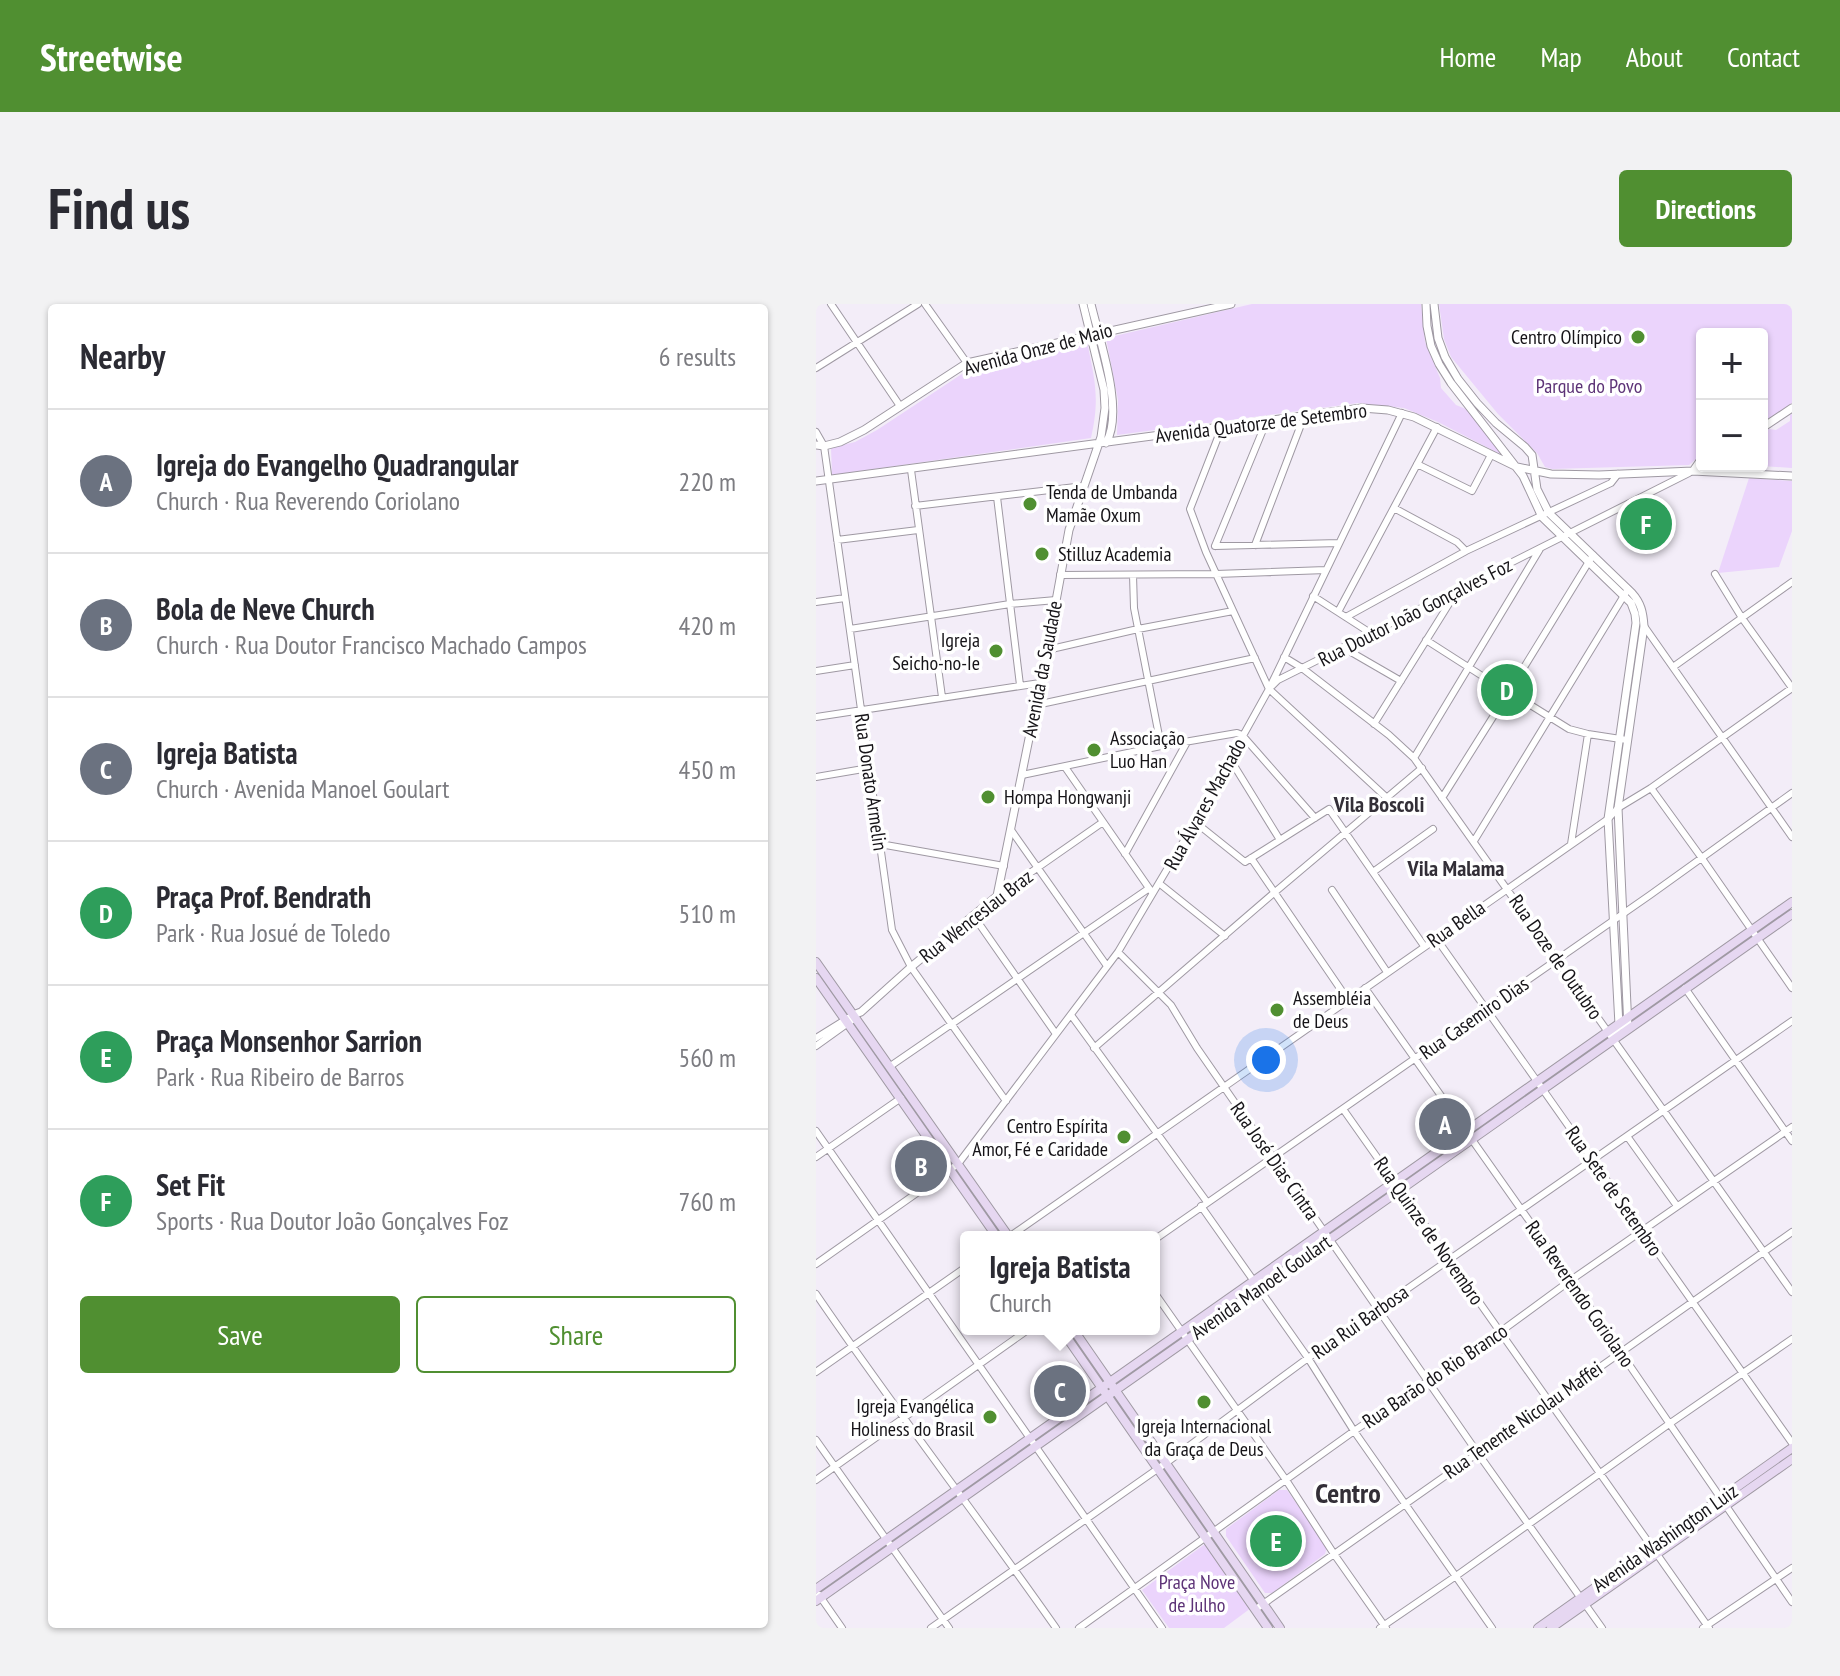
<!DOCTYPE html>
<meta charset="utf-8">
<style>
body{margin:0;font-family:"PT Sans Narrow",sans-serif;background:#f2f2f3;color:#2b2b33}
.controls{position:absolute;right:24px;top:24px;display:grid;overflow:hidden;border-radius:8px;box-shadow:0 2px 6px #0004}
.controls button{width:72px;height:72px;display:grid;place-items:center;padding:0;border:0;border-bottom:2px solid #e1e1e2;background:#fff;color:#2b2b33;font:40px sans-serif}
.you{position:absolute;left:450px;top:756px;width:28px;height:28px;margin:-20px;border:6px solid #fff;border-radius:50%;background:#1a73e8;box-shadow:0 0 0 12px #1a73e833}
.badge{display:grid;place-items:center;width:52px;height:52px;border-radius:50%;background:#508f31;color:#fff;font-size:26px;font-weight:700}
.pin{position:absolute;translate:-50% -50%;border:4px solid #fff;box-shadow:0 2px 8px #0006}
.popup{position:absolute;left:144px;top:927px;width:200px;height:104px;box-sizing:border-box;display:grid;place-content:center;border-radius:8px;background:#fff;filter:drop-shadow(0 2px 6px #0005);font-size:26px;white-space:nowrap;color:#7c7c81}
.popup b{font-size:30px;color:#2b2b33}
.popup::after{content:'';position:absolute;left:50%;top:100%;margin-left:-16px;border:16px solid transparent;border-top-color:#fff}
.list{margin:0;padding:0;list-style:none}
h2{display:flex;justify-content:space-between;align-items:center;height:104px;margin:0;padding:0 32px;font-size:34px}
h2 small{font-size:26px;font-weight:400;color:#7c7c81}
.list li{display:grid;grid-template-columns:52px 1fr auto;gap:24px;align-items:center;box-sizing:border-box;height:144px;padding:0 32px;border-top:2px solid #e1e1e2}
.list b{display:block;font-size:30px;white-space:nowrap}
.list p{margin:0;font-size:26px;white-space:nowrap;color:#7c7c81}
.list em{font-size:26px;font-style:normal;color:#7c7c81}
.actions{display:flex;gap:16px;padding:24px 32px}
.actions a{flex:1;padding:18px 0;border:2px solid #508f31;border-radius:8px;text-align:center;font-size:28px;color:#508f31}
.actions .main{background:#508f31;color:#fff}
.map{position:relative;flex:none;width:976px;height:1324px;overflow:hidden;border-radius:8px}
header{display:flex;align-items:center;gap:48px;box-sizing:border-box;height:112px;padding:0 40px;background:#508f31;color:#fff}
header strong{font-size:38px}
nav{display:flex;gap:44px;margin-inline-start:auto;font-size:28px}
.intro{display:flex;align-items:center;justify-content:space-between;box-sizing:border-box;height:192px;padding:0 48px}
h1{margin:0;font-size:56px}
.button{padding:20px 36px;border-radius:8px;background:#508f31;color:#fff;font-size:28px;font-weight:700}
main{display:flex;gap:48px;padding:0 48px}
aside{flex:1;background:#fff;border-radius:8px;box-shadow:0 2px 6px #0004}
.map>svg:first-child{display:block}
.green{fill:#ebd4fc}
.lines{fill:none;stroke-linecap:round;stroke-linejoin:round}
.minor-casing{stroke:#9f99a3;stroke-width:8}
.tertiary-casing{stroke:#9f99a3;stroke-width:9}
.secondary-casing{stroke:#9f99a3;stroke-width:10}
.minor{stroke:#fff;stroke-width:6}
.tertiary{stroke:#fff;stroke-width:7}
.secondary{stroke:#e6d7f1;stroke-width:8}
.poi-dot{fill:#508f31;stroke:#fff;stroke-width:3}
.labels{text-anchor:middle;stroke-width:7;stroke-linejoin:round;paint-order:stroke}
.poi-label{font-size:20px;fill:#161418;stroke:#fff;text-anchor:start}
.street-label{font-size:20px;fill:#161418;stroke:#fff}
.park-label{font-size:20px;fill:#5d3377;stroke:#fff}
.neighbourhood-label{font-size:22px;font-weight:bold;fill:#332f37;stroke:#fff}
.district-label{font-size:28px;font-weight:bold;fill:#332f37;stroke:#fff}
</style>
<header>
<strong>Streetwise</strong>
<nav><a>Home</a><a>Map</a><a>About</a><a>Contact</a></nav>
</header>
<div class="intro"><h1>Find us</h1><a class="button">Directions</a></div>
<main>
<aside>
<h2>Nearby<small>6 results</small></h2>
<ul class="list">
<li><span class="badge" style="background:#6b7280">A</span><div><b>Igreja do Evangelho Quadrangular</b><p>Church · Rua Reverendo Coriolano</p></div><em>220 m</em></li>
<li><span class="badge" style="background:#6b7280">B</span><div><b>Bola de Neve Church</b><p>Church · Rua Doutor Francisco Machado Campos</p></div><em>420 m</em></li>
<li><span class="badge" style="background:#6b7280">C</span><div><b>Igreja Batista</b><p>Church · Avenida Manoel Goulart</p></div><em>450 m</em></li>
<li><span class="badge" style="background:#2e9e5b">D</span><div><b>Praça Prof. Bendrath</b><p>Park · Rua Josué de Toledo</p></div><em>510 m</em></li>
<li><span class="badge" style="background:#2e9e5b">E</span><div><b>Praça Monsenhor Sarrion</b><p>Park · Rua Ribeiro de Barros</p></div><em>560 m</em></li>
<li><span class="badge" style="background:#2e9e5b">F</span><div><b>Set Fit</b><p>Sports · Rua Doutor João Gonçalves Foz</p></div><em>760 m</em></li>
</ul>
<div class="actions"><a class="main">Save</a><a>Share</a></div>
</aside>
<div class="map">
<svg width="976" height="1324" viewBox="0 0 976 1324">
<rect width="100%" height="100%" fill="#f3edf8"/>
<!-- green -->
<path class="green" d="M436 0H605L609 38 624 74 625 84 640 101 650 105 686 151 622 118 588 104 542 99 301 131 302 96 290 34Z
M623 0H976V99L946 119V30H886V150L873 161 736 165 729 163 721 149 682 110 635 53 628 35Z
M271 38C279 76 284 95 275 134L16 171 15 144 39 138 61 126 155 64Z
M976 110V164L946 162V130L953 125 960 126 974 117V111Z
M933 174 976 177V227L963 263 902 269Z
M838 192 857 229 820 243 803 210Z
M682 370 711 388 701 403 672 385Z
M463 1186H471L511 1243 509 1250 456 1289H449L410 1232V1225Z
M389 1240 435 1304 408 1324H353L326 1286Z"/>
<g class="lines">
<defs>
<path id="minor" d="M15 0 84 102
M109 0 151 59
M0 64 102 0
M406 123 374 205 390 248 453 385 571 494
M0 128 8 142 76 626 95 663 190 797
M601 160 656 187 675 151
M95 166 126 393
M181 193 204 381
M99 202 268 182
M578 204 641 238 650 247
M21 236 102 226
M439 241 489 110
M399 242 451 116
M399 242 523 239
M899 270 926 314 976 384
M244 271 400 270 510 266
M317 271 318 304 345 442
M497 292 556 330
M0 298 29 294
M522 308 621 123
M530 313 650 247 795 179 802 170
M828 322 976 533
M34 325 194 300 240 296
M610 336 674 377
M528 344 585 377
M231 346 322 325 417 307
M468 353 486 364 573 431 598 454 976 988
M857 363 976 278
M681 366 714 387 702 407 669 386Z
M0 367 39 361
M699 378 777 251
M456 382 462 376 486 364 873 169
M708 397 753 425 772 430 811 436
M220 401 439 354
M0 413 224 379
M558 420 641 287
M598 454 724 245
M414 455 464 536
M249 463 335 587
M206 471 345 442 421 429 426 431 499 514
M0 473 53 464
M835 484 885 553 976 684
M626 494 687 397
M379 518 429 558 513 505 608 642
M195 526 291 662
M658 537 812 285
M64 540 188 562
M755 540 772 430
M309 550 371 438
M435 554 532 696
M557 568 617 525
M344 580 409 632
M516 586 571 668
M181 592 287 518
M157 611 240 730
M620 634 976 1139
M302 648 355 701 381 744 661 1148 786 1324
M549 684 755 976 976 1298
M869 684 976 837
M255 711 391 898
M0 734 37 711
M0 742 39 714
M278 744 459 588 606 464
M73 763 332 585
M527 805 893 1324
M0 827 346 1324
M811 832 861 902
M0 853 85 794
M385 902 492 1054 538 1127 676 1324
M193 933 792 515 802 504 835 484 976 384
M338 936 834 591 976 489
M0 960 142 860 302 648 379 518 453 385 586 109
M338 988 470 1176 518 1250 570 1324
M0 990C77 1103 161 1211 240 1324
M0 1068 150 963
M0 1136 133 1324
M0 1176 213 1025
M3 1291 26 1324
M440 1305 976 928
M115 1324 350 1159 492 1054 976 717
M263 1324 538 1127 684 1028 755 976 976 823
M564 1324 640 1272 853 1120 976 1035
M887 1324 976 1264"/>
<path id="tertiary" d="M275 0C283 35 309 107 290 139
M610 0 611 22 615 42 623 60 635 79 707 172 726 213 815 299 819 310 820 319 792 515 803 721 797 735
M618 0 622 34 629 53 642 75 661 99 680 119 709 143 716 151 721 185 733 209 816 289C825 299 827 308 828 322L802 504 812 724 803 721
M946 124 976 104
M0 141 8 142 24 138 48 126 151 59 415 0
M877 167 886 154
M0 177 546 104 572 106 598 113 701 163 735 170 783 171 877 167 976 172
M37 711 45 708 95 663 181 592 231 346 253 226 285 133 289 104 288 86 267 0"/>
<path id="secondary" d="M0 658 193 933
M0 674 181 933
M245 1025 452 1324
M257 1025 464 1324
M0 1285 976 598
M0 1297 976 610
M722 1324 976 1144
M735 1324 976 1155"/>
</defs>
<!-- minor casing -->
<use href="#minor" class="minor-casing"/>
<!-- tertiary casing -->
<use href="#tertiary" class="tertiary-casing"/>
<!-- secondary casing -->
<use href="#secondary" class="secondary-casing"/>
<!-- minor -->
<use href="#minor" class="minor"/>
<!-- tertiary -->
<use href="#tertiary" class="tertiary"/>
<!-- secondary -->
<use href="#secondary" class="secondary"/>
</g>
<!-- markers -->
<g class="poi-dot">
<circle cx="822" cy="33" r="8"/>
<circle cx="214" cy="200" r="8"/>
<circle cx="226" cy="250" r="8"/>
<circle cx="180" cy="347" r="8"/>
<circle cx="278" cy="446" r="8"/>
<circle cx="172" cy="493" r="8"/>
<circle cx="461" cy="706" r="8"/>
<circle cx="308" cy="833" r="8"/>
<circle cx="388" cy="1098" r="8"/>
<circle cx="174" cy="1113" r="8"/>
</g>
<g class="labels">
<!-- poi labels -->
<g class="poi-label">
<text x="806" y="40" text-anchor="end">Centro Olímpico</text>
<text x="230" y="195">Tenda de Umbanda<tspan x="230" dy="23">Mamãe Oxum</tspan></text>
<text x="242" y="257">Stilluz Academia</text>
<text x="164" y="343" text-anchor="end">Igreja<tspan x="164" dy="23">Seicho-no-Ie</tspan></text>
<text x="294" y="441">Associação<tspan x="294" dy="23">Luo Han</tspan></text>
<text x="188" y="500">Hompa Hongwanji</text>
<text x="477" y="701">Assembléia<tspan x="477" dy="23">de Deus</tspan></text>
<text x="292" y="829" text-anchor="end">Centro Espírita<tspan x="292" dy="23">Amor, Fé e Caridade</tspan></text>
<text x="158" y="1109" text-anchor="end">Igreja Evangélica<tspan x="158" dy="23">Holiness do Brasil</tspan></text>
<text x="388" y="1129" text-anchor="middle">Igreja Internacional<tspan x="388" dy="23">da Graça de Deus</tspan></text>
</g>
<!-- street labels -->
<g class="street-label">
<text transform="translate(222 45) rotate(-15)" y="7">Avenida Onze de Maio</text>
<text transform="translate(445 119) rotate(-7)" y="7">Avenida Quatorze de Setembro</text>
<text transform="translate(599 308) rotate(-27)" y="7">Rua Doutor João Gonçalves Foz</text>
<text transform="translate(226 365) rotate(-79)" y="7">Avenida da Saudade</text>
<text transform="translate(55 478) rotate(82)" y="7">Rua Donato Armelin</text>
<text transform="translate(389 500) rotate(-61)" y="7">Rua Álvares Machado</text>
<text transform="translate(160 612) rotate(-38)" y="7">Rua Wenceslau Braz</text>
<text transform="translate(640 620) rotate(-35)" y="7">Rua Bella</text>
<text transform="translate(740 653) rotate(55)" y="7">Rua Doze de Outubro</text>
<text transform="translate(658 714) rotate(-35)" y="7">Rua Casemiro Dias</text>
<text transform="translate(459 857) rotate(55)" y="7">Rua José Dias Cintra</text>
<text transform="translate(798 887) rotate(55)" y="7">Rua Sete de Setembro</text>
<text transform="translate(613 927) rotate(55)" y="7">Rua Quinze de Novembro</text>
<text transform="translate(445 983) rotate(-35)" y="7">Avenida Manoel Goulart</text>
<text transform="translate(764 990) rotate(55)" y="7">Rua Reverendo Coriolano</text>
<text transform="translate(544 1018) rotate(-35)" y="7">Rua Rui Barbosa</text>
<text transform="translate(619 1072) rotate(-34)" y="7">Rua Barão do Rio Branco</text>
<text transform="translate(707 1116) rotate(-35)" y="7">Rua Tenente Nicolau Maffei</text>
<text transform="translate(849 1234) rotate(-35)" y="7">Avenida Washington Luiz</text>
</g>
<!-- park labels -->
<g class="park-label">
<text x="773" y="89">Parque do Povo</text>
<text x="381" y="1285">Praça Nove<tspan x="381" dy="23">de Julho</tspan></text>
</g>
<!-- neighbourhood labels -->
<g class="neighbourhood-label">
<text x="563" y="508">Vila Boscoli</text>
<text x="640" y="572">Vila Malama</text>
</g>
<!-- district labels -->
<g class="district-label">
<text x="532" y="1199">Centro</text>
</g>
</g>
</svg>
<div class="controls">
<button>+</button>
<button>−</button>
</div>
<div class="you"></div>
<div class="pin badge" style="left:629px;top:820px;background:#6b7280">A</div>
<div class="pin badge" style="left:105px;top:862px;background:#6b7280">B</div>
<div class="pin badge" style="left:244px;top:1087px;background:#6b7280">C</div>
<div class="popup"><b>Igreja Batista</b>Church</div>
<div class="pin badge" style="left:691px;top:386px;background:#2e9e5b">D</div>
<div class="pin badge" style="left:460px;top:1237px;background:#2e9e5b">E</div>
<div class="pin badge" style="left:830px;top:220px;background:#2e9e5b">F</div>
</div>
</main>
